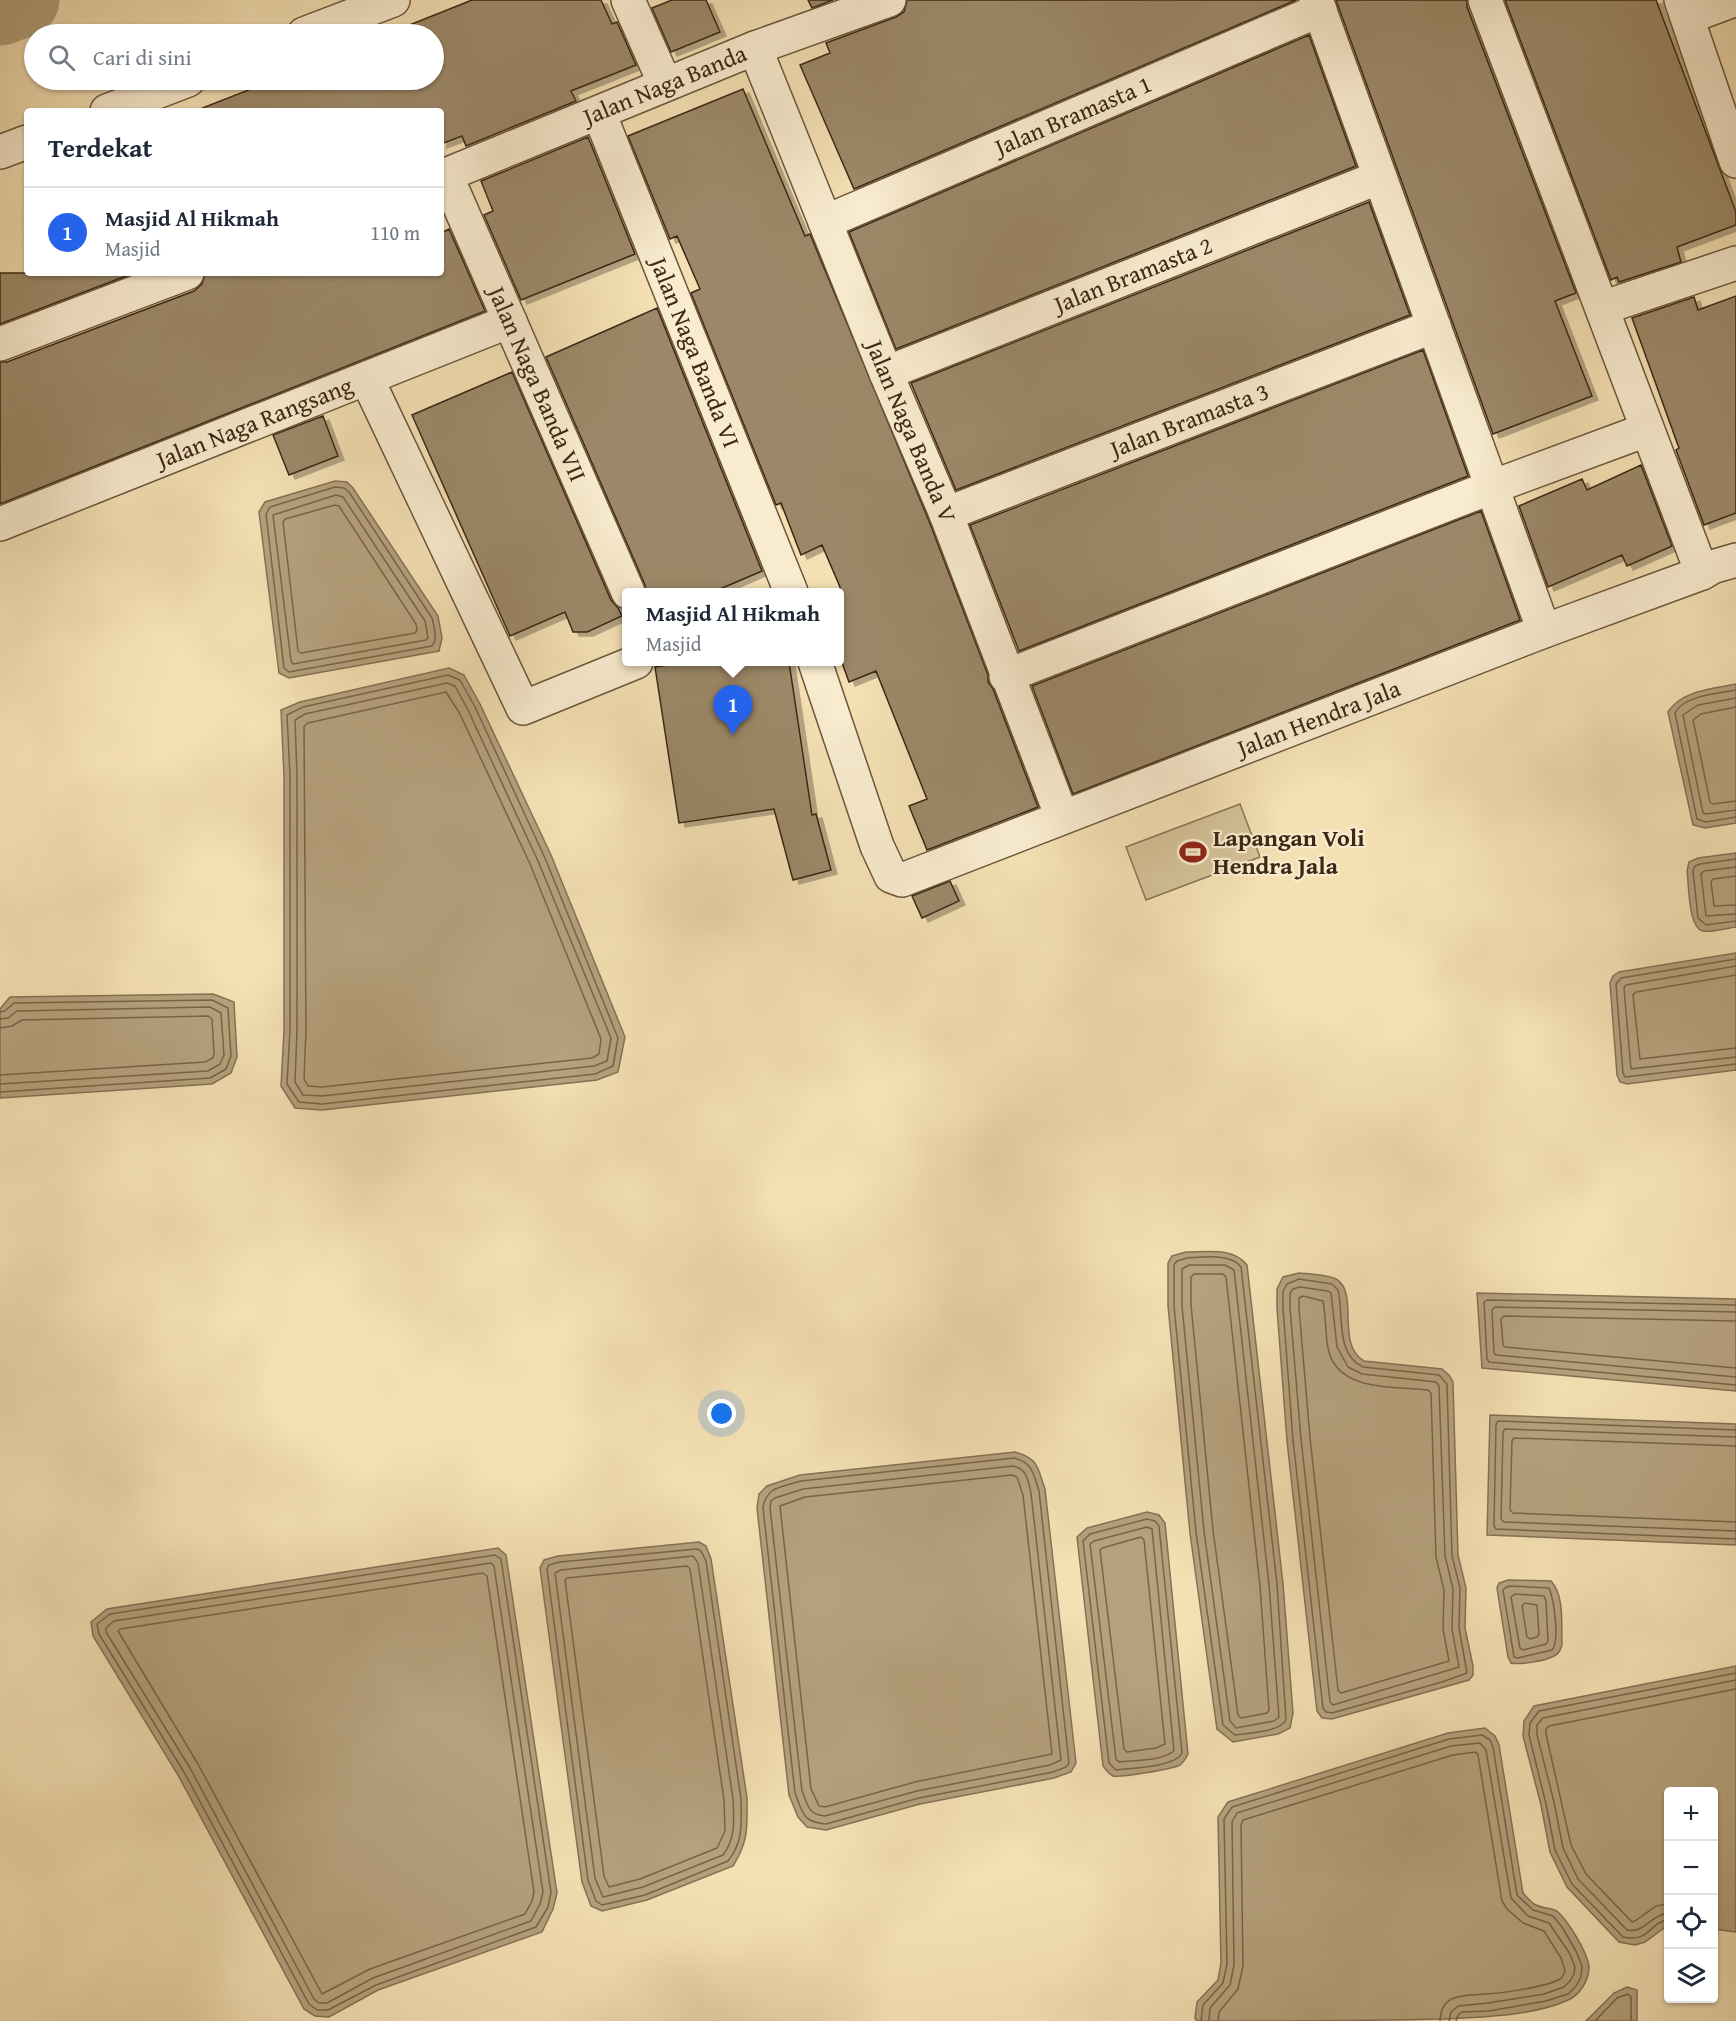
<!DOCTYPE html>
<html lang="id">
<meta charset="utf-8">
<style>
body{margin:0;font-family:"Gentium Book Plus",serif;background:#f2f2f3;color:#1f2937}
.controls{position:absolute;right:18px;bottom:18px;display:grid;overflow:hidden;border-radius:6px;box-shadow:0 2px 4px #0004}
.controls button{width:54px;height:54px;display:grid;place-items:center;padding:0;border:0;border-bottom:2px solid #e0e1e3;background:#fff;color:#1f2937;font:30px sans-serif}
.you{position:absolute;left:722px;top:1414px;width:21px;height:21px;margin:-15px;border:4px solid #fff;border-radius:50%;background:#1a73e8;box-shadow:0 0 0 9px #1a73e833}
.badge{display:grid;place-items:center;width:39px;height:39px;border-radius:50%;background:#2563eb;color:#fff;font-size:20px;font-weight:700}
.pin{position:absolute;translate:-50% -50px;filter:drop-shadow(0 2px 3px #0008)}
.pin::after{content:'';position:absolute;top:32px;width:21px;height:18px;background:inherit;clip-path:polygon(0 0,100% 0,50% 100%)}
.popup{position:absolute;left:622px;top:588px;width:222px;height:78px;box-sizing:border-box;display:grid;place-content:center;border-radius:6px;background:#fff;filter:drop-shadow(0 2px 4px #0005);font-size:20px;white-space:nowrap;color:#747a83}
.popup b{font-size:22px;color:#1f2937}
.popup::after{content:'';position:absolute;left:50%;top:100%;margin-left:-12px;border:12px solid transparent;border-top-color:#fff}
.list{margin:0;padding:0;list-style:none}
h2{display:flex;justify-content:space-between;align-items:center;height:78px;margin:0;padding:0 24px;font-size:26px}
h2 small{font-size:20px;font-weight:400;color:#747a83}
.list li{display:grid;grid-template-columns:39px 1fr auto;gap:18px;align-items:center;box-sizing:border-box;height:90px;padding:0 24px;border-top:2px solid #e0e1e3}
.list b{display:block;font-size:22px;white-space:nowrap}
.list p{margin:0;font-size:20px;white-space:nowrap;color:#747a83}
.list em{font-size:20px;font-style:normal;color:#747a83}
.icon{flex:none;width:33px;height:33px;fill:none;stroke:currentColor;stroke-width:2;stroke-linecap:round;stroke-linejoin:round}
.map{position:relative;flex:none;width:1736px;height:2021px;overflow:hidden}
.search{position:absolute;background:#fff;box-shadow:0 2px 4px #0004;left:24px;top:24px;width:420px;height:66px;display:flex;align-items:center;gap:15px;box-sizing:border-box;padding:0 21px;border-radius:33px;color:#747a83;font-size:22px}
.panel{position:absolute;background:#fff;box-shadow:0 2px 4px #0004;left:24px;top:108px;width:420px;height:168px;border-radius:6px}
.map>svg:first-child{display:block}
.green{fill:#d5c198;stroke:#887456;stroke-width:1.5}
.water{fill:#b5a17d;stroke:#857153;stroke-width:1.5}
.lines{fill:none;stroke-linecap:round;stroke-linejoin:round}
.shore{stroke:#786448;stroke-width:1.5}
.river{stroke:#b5a17d;stroke-width:75}
.building{fill:#9c8867;stroke:#3c2814;stroke-width:1.5;filter:url(#shadow)}
.street-casing{stroke:#6a563c;stroke-width:36}
.street{stroke:#f8ebce;stroke-width:33}
.labels{text-anchor:middle;stroke-width:4.5;stroke-linejoin:round;paint-order:stroke}
.street-label{font-size:24px;fill:#3c2814;stroke:#f8ebce}
.poi-label{font-size:24px;font-weight:bold;fill:#3c2814;stroke:#f8ebce;text-anchor:start}
</style>
<div class="map">
<svg width="1736" height="2021" viewBox="0 0 1736 2021">
<defs>
<filter id="shadow"><feDropShadow dx="6" dy="4" stdDeviation="0" flood-color="#0004"/></filter>
</defs>
<rect width="100%" height="100%" fill="#f4e0b3"/>
<filter id="stains"><feTurbulence type="fractalNoise" baseFrequency=".00333" numOctaves="4"/><feColorMatrix values="0 0 0 0 .2 0 0 0 0 .09 0 0 0 0 .02 0 0 0 .5 -.17"/></filter>
<radialGradient id="worn" r=".72"><stop offset=".6" stop-color="#630" stop-opacity="0"/><stop offset="1" stop-color="#630" stop-opacity=".3"/></radialGradient>
<!-- green -->
<path class="green" d="M1240 804 1260 857 1146 900 1126 847Z"/>
<!-- water -->
<path class="water" d="M335 481 347 482 353 488 438 616 442 638 439 651 289 678 279 673 259 512 265 502Z
M449 668 464 675 480 704 551 855 625 1037 618 1072 597 1080 322 1110 295 1108 281 1086 284 1030V775L281 710 300 702Z
M1736 684V823L1705 828 1693 825 1668 712C1682 690 1713 689 1736 684Z
M1736 853V927C1727 928 1712 933 1703 931 1688 928 1689 884 1687 871L1689 862 1698 858Z
M1736 953V1070L1627 1084 1620 1082 1617 1075 1610 983 1613 976 1619 972Z
M213 994 234 1002 237 1057 231 1073 212 1084 0 1098V1009L10 997Z
M1186 1252C1207 1252 1233 1247 1247 1265L1283 1584 1293 1713 1290 1728 1278 1734 1233 1742 1217 1729 1190 1533 1168 1306V1263L1172 1256Z
M1299 1273C1308 1274 1329 1275 1336 1279 1360 1293 1335 1344 1364 1361L1442 1369 1449 1375 1453 1382 1458 1555 1466 1588 1465 1628 1473 1666V1675L1469 1680 1332 1719 1322 1718 1317 1711 1287 1441 1277 1308V1289L1283 1277Z
M1477 1293 1736 1299V1391L1482 1368Z
M1490 1415 1736 1424V1545L1487 1535Z
M1015 1452C1039 1459 1037 1467 1045 1489L1076 1763 1071 1772 1054 1778 920 1804 826 1830 807 1827 798 1817 789 1795 757 1508 759 1494 767 1486 800 1475Z
M1147 1512 1159 1515 1165 1523 1188 1754C1186 1758 1184 1762 1180 1765 1172 1769 1120 1778 1113 1776 1109 1774 1106 1770 1103 1766L1077 1537 1087 1528Z
M699 1542 706 1546 711 1559 747 1798C747 1828 749 1840 733 1866L647 1900 602 1911 591 1906 582 1882 540 1568 544 1560 558 1556Z
M498 1548 506 1555 557 1893 553 1909 542 1932 378 1990 329 2017 315 2016 304 2009 178 1775 93 1636 91 1622 107 1609Z
M1508 1580 1551 1581C1565 1596 1561 1625 1562 1645 1560 1650 1559 1654 1554 1656 1545 1661 1520 1665 1511 1663L1508 1657 1497 1588 1499 1583Z
M1736 1666V1932L1714 1929V1792H1668V1925L1645 1942 1635 1945 1619 1942 1567 1887 1550 1852 1541 1805 1523 1736 1524 1721 1534 1706Z
M1485 1728 1495 1736 1499 1745 1523 1893C1527 1897 1531 1903 1536 1905 1543 1909 1552 1907 1558 1912 1568 1921 1588 1953 1589 1967 1589 1980 1580 1995 1568 2000 1534 2016 1481 2017 1443 2019 1361 2021 1279 2021 1197 2021L1195 2018 1197 2002 1218 1980 1221 1963 1218 1817 1228 1802 1448 1733Z
M1627 1987 1637 1990V2021H1586L1614 1993Z"/>
<g class="lines">
<!-- shore -->
<path class="shore" d="M335 487 344 488 349 492 432 618C434 627 438 639 432 646L289 672 284 668 266 514 270 507Z
M336 495 343 497 425 621 428 638 426 640 293 664 291 661 273 515Z
M335 505 339 506 416 624 417 630 415 633 301 653 298 651 283 522 285 519Z
M448 675 460 680 475 707 545 858 618 1038 613 1066 595 1074 322 1104 299 1102 287 1084 290 1030V775L287 715 303 707Z
M447 683 455 686 468 710 538 861 611 1038 607 1061 594 1066 322 1096 303 1095 295 1082 297 1030V775L295 720 305 714Z
M1736 690C1718 694 1684 695 1675 713L1697 819 1706 822 1736 817
M446 692 460 714 530 864 601 1039 599 1054 592 1058 322 1087 308 1086 304 1079 306 1030 304 726 308 723Z
M1736 698 1698 705 1683 715 1703 813 1706 814 1736 810
M1736 707 1701 714 1693 720 1710 802 1713 804 1736 801
M1736 859 1700 864 1695 866 1693 871 1698 918 1706 925 1736 921
M1736 867 1704 871 1701 874 1706 916 1736 914
M1736 876 1713 879 1711 882 1714 906 1736 905
M1736 959 1621 978 1616 984 1623 1073 1625 1077 1736 1064
M1736 966 1626 985 1624 988 1631 1069 1736 1057
M1736 975 1636 992 1633 995 1640 1059 1736 1048
M0 1012 5 1011 14 1003 212 1000 228 1008 231 1056 226 1069 210 1078 0 1092
M0 1019 8 1018 17 1011 210 1007 221 1013 224 1055 220 1064 208 1071 0 1084
M0 1028 12 1026 22 1020 208 1016 212 1019 214 1053 213 1058 205 1062 0 1075
M1187 1258C1203 1257 1231 1253 1241 1267L1277 1584 1286 1720C1280 1732 1248 1733 1235 1735L1223 1725 1196 1532 1174 1306V1265L1177 1261Z
M1189 1265H1225L1234 1270 1269 1585 1279 1717 1274 1721 1236 1728 1230 1721 1204 1531 1182 1306V1269Z
M1194 1274H1223L1226 1277 1260 1586 1269 1710 1267 1713 1241 1718 1238 1715 1213 1530 1191 1305V1277Z
M1299 1279 1332 1284 1338 1290C1344 1315 1335 1354 1363 1367L1439 1375 1447 1384 1452 1556 1460 1588 1459 1628 1467 1673 1442 1682 1332 1713 1326 1712 1323 1708 1293 1440 1283 1308V1291L1287 1284Z
M1300 1287 1328 1291 1331 1293 1337 1347 1348 1367 1362 1374 1436 1382 1439 1386 1445 1556 1453 1589 1452 1629 1459 1667 1333 1705 1330 1702 1301 1439 1290 1308V1293L1293 1289Z
M1303 1296 1323 1301C1326 1316 1325 1332 1328 1348 1336 1392 1394 1386 1428 1390L1431 1393 1436 1557 1444 1590 1443 1629 1449 1661 1341 1693 1338 1690 1310 1438 1299 1308V1298Z
M1736 1305 1487 1300 1484 1302 1487 1359 1489 1362 1736 1385
M1736 1312 1495 1307 1492 1310 1494 1353 1496 1355 1736 1377
M1736 1321 1504 1316 1501 1319 1503 1345 1505 1347 1736 1368
M1736 1430 1498 1421 1496 1424 1494 1526 1496 1529 1736 1539
M1736 1437 1505 1429 1503 1432 1501 1519 1504 1522 1736 1531
M1736 1446 1514 1438 1512 1441 1510 1510 1513 1513 1736 1522
M1014 1458C1033 1463 1033 1473 1039 1491L1069 1763 1066 1767 1053 1772 919 1798 826 1824C802 1822 803 1813 795 1793L763 1508C766 1486 783 1487 801 1481Z
M1013 1466C1027 1469 1028 1480 1031 1493L1061 1760 1050 1765 917 1791 825 1816C808 1814 808 1806 802 1791L770 1508 771 1501 775 1498 803 1489Z
M1012 1475 1017 1477 1023 1495 1052 1754 915 1782 825 1807 819 1806 811 1789 780 1506 805 1497Z
M1147 1519 1155 1521 1159 1526 1182 1753C1175 1767 1132 1768 1116 1770L1109 1763 1083 1541 1090 1534Z
M1147 1527 1152 1529 1174 1751C1161 1761 1135 1760 1119 1762L1116 1759 1090 1544 1094 1541Z
M1141 1537 1144 1540 1165 1744 1156 1748 1127 1752 1124 1749 1100 1550 1102 1548Z
M697 1549 701 1551 706 1561 741 1799C741 1823 744 1841 728 1861L645 1895 602 1905 596 1901 588 1880 547 1569 549 1565 560 1562Z
M495 1555 501 1559 551 1892 548 1907 536 1927 376 1985 328 2010H317L309 2004 184 1772 99 1634 97 1624 110 1614Z
M693 1556 698 1563 733 1799C734 1820 736 1838 723 1855L643 1887 603 1897 595 1878 555 1573 561 1570Z
M491 1563 494 1566 543 1892 540 1904 531 1921 373 1978 327 2003H319L314 1999 190 1768 106 1632V1628L114 1621Z
M687 1566 690 1569 724 1800 725 1831 717 1848 640 1879 609 1887 604 1876 565 1580 567 1578Z
M483 1573 487 1576 534 1892 532 1901 525 1914 370 1969 322 1994 198 1764 118 1631 120 1629Z
M1509 1586 1549 1588C1554 1600 1560 1641 1552 1650L1518 1658 1514 1657 1503 1590 1505 1588Z
M1515 1594 1544 1596 1546 1601 1548 1641 1546 1644 1523 1650 1520 1648 1511 1597Z
M1525 1603 1537 1605 1539 1634 1537 1637 1530 1639 1527 1637 1522 1606Z
M1668 1904 1656 1906 1635 1921 1632 1922 1586 1874 1571 1845 1546 1734V1729L1549 1726 1736 1689
M1668 1913C1652 1914 1644 1934 1627 1930L1578 1879 1563 1848 1554 1802 1537 1735V1725L1543 1718 1736 1680
M1668 1920C1648 1923 1650 1943 1623 1937L1572 1884 1555 1850 1546 1804 1529 1735 1530 1723 1539 1711 1736 1673
M1201 2021 1203 2005 1223 1983 1227 1964 1224 1819 1232 1807 1449 1739 1482 1735 1490 1740 1493 1747 1517 1895 1533 1910 1553 1916 1562 1927 1576 1951 1582 1966 1581 1977 1576 1986 1568 1994 1546 2001 1489 2011 1462 2012 1458 2015 1456 2021
M1209 2021 1210 2008 1230 1985 1234 1965 1232 1822 1237 1813 1451 1746 1480 1743 1486 1750 1511 1898 1528 1916 1549 1923 1570 1954 1575 1967 1574 1974 1570 1981 1564 1987 1544 1994 1488 2003 1458 2006 1451 2012 1449 2021
M1218 2021 1219 2012 1238 1989 1243 1966 1241 1825 1243 1820 1453 1755 1476 1752 1478 1755 1502 1901 1507 1909 1523 1923 1544 1931 1561 1958 1565 1971C1563 1975 1563 1977 1560 1979 1547 1987 1502 1993 1486 1994 1465 1996 1441 1992 1440 2021
M1595 2021 1617 1998 1628 1994 1631 1997V2021"/>
<!-- river -->
<path class="river" d="M0 8 22 0"/>
</g>
<!-- building -->
<path class="building" d="M472 0H601L612 24 617 22 636 65 571 91 576 101 466 146 462 136 441 144V111H200V109L274 80H434V34H387Z
M672 0H706L720 32 671 52 652 8Z
M808 0H833L812 8Z
M907 0H1296L854 189 800 65 830 53 826 43 896 17 904 12Z
M1336 0H1467V7L1576 293 1555 301 1592 396 1493 434Z
M1505 0H1656L1736 212V225L1677 247 1681 262 1619 282 1617 277 1611 280Z
M1309 35 1356 166 896 349 849 232Z
M743 89 805 236 810 234 929 521 988 675V682L993 689 1038 807 927 850 909 806 927 799 876 671 849 682 840 657V587L822 545 801 555 781 503 776 505 691 293 700 289 677 236 670 239 628 136Z
M588 137 635 254 521 300 484 215 493 211 481 181Z
M1369 202 1410 315 956 490 911 383Z
M449 229 485 311 0 504V362H7L194 291 202 284 205 273H441V233Z
M0 273H134L0 324Z
M1736 296V513L1704 525 1676 450 1679 448 1632 318 1694 297 1698 310Z
M657 308 762 571 713 592H646L645 585 546 357Z
M1423 350 1468 476 1019 651 970 525Z
M512 372 611 600 618 608 622 616 587 632H573L565 612 510 636 412 415Z
M323 416 338 456 289 475 273 435Z
M1641 465 1672 546 1627 566 1622 555 1548 587 1519 506 1582 479 1587 490Z
M1481 511 1520 620 1073 794 1032 686Z
M689 662H789L812 815 816 814 831 870 793 880 774 809 679 823 655 667Z
M950 881 959 901 922 918 912 896Z"/>
<g class="lines">
<defs>
<g id="street">
<path d="M628 0 665 84"/>
<path d="M1316 0 1544 631"/>
<path d="M1485 0 1702 573"/>
<path d="M1681 0 1736 161"/>
<path d="M1688 17 1734 0"/>
<path d="M304 34 393 0"/>
<path id="s1" d="M755 48 886 373 946 514 1062 817"/>
<path d="M107 111 188 80"/>
<path id="s2" d="M599 113 791 592"/>
<path d="M0 152 27 142"/>
<path id="s3" d="M446 175 628 592"/>
<path id="s4" d="M441 177 755 48 889 0"/>
<path id="s5" d="M825 222 1320 10"/>
<path d="M1602 308 1736 263"/>
<path d="M0 344 187 273"/>
<path id="s6" d="M886 373 1380 177"/>
<path d="M367 379 523 708 636 662"/>
<path id="s7" d="M946 514 1434 326"/>
<path id="s8" d="M0 524 510 321"/>
<path id="s9" d="M815 662 877 846 891 876 902 880 1544 631 1702 573 1712 567 1736 560"/>
<path d="M1006 676 1492 487 1646 430"/>
</g>
</defs>
<!-- street casing -->
<use href="#street" class="street-casing"/>
<!-- street -->
<use href="#street" class="street"/>
</g>
<!-- icons -->
<defs>
<symbol id="stadium-bare" viewBox="-9 -9 18 18"><path d="M0-5a6.5 5 0 1 0 0 10a6.5 5 0 1 0 0-10ZM-3.5-1.8h7v3.6h-7Z" fill="#8f2418" stroke="#f8ebce" stroke-width="2.5" paint-order="stroke"/></symbol>
</defs>
<g fill-rule="evenodd">
<use href="#stadium-bare" x="1174" y="833" width="38" height="38"/>
</g>
<g class="labels">
<!-- street labels -->
<g class="street-label">
<text dy="8" stroke="none"><textPath href="#s4" startOffset="242">Jalan Naga Banda</textPath></text>
<text dy="8" stroke="none"><textPath href="#s5" startOffset="270">Jalan Bramasta 1</textPath></text>
<text dy="8" stroke="none"><textPath href="#s6" startOffset="266">Jalan Bramasta 2</textPath></text>
<text dy="8" stroke="none"><textPath href="#s2" startOffset="258">Jalan Naga Banda VI</textPath></text>
<text dy="8" stroke="none"><textPath href="#s3" startOffset="228">Jalan Naga Banda VII</textPath></text>
<text dy="8" stroke="none"><textPath href="#s7" startOffset="261">Jalan Bramasta 3</textPath></text>
<text dy="8" stroke="none"><textPath href="#s8" startOffset="274">Jalan Naga Rangsang</textPath></text>
<text dy="8" stroke="none"><textPath href="#s1" startOffset="414">Jalan Naga Banda V</textPath></text>
<text dy="8" stroke="none"><textPath href="#s9" startOffset="686">Jalan Hendra Jala</textPath></text>
</g>
<!-- poi labels -->
<g class="poi-label">
<text x="1213" y="846">Lapangan Voli<tspan x="1213" dy="28">Hendra Jala</tspan></text>
</g>
</g>
<rect width="100%" height="100%" filter="url(#stains)"/>
<rect width="100%" height="100%" fill="url(#worn)"/>
</svg>
<div class="controls">
<button>+</button>
<button>−</button>
<button><svg class="icon" aria-label="locate" viewBox="0 0 24 24"><circle cx="12" cy="12" r="6"/><path d="M12 2v4M12 18v4M2 12h4M18 12h4"/></svg></button>
<button><svg class="icon" aria-label="layers" viewBox="0 0 24 24"><path d="M12 4l9 5-9 5-9-5zM3 14l9 5 9-5"/></svg></button>
</div>
<div class="you"></div>
<div class="pin badge" style="left:733px;top:735px">1</div>
<div class="popup"><b>Masjid Al Hikmah</b>Masjid</div>
<div class="search"><svg class="icon" aria-label="search" viewBox="0 0 24 24"><circle cx="10" cy="10" r="6"/><path d="M15 15l6 6"/></svg>Cari di sini</div>
<section class="panel">
<h2>Terdekat<small></small></h2>
<ul class="list">
<li><span class="badge">1</span><div><b>Masjid Al Hikmah</b><p>Masjid</p></div><em>110 m</em></li>
</ul>
</section>
</div>
